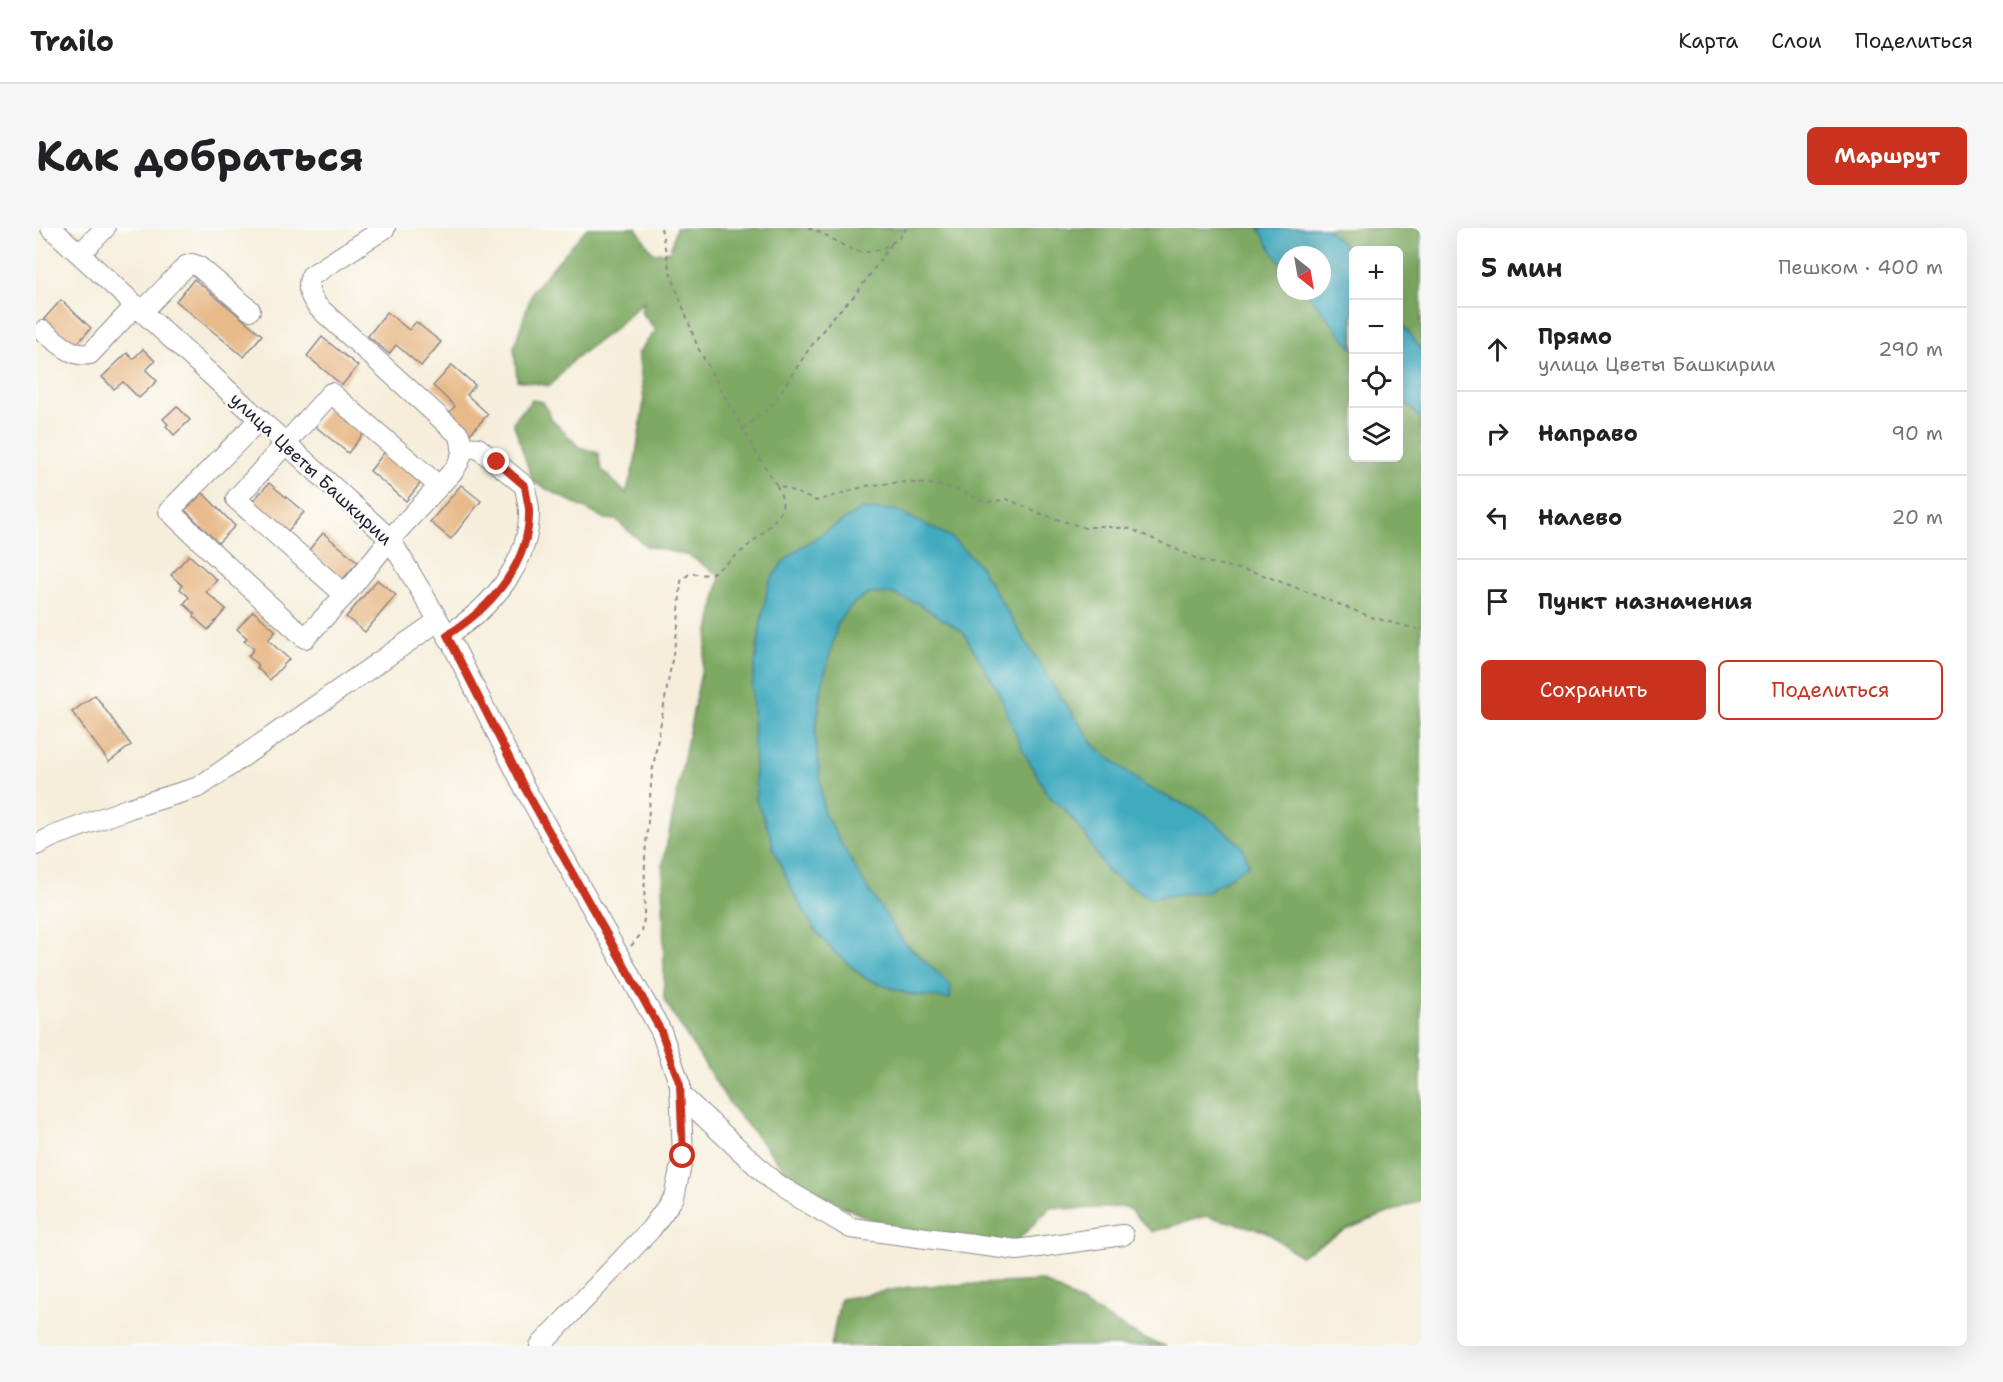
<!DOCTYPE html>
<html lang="ru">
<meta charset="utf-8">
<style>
body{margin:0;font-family:"Shantell Sans",sans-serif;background:#f6f6f6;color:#202124}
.controls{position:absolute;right:18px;top:18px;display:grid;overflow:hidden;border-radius:9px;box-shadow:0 6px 24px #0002}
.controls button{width:54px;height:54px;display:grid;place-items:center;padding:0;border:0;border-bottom:2px solid #e0e0e0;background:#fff;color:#202124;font:30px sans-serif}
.compass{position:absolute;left:1241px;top:18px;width:54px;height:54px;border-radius:50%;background:#fff;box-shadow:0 6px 24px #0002;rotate:149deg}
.stop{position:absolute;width:18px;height:18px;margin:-14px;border:4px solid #c8321e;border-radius:50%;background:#fff}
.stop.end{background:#c8321e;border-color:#fff;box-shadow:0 2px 6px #0008}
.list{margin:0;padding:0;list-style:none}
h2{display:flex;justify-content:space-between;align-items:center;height:78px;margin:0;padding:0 24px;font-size:26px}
h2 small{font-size:20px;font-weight:400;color:#757577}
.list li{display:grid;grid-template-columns:39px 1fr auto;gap:18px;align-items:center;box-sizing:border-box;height:84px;padding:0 24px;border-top:2px solid #e0e0e0}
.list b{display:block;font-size:22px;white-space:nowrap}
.list p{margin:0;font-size:20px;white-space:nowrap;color:#757577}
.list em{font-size:20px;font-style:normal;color:#757577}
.actions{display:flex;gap:12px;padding:18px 24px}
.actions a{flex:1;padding:14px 0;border:2px solid #c8321e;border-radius:9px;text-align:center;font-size:21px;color:#c8321e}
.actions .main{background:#c8321e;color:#fff}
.icon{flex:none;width:33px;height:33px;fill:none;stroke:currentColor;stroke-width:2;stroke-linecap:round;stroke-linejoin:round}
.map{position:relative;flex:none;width:1385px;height:1118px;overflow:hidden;border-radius:9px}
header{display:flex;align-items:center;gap:36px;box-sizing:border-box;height:84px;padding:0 30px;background:#fff;border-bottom:2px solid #e0e0e0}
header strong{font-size:28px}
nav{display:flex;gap:33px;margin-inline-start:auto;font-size:21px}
.intro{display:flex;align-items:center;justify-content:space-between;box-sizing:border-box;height:144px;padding:0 36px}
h1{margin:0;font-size:42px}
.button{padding:15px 27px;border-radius:9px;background:#c8321e;color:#fff;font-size:21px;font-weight:700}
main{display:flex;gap:36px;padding:0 36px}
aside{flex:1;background:#fff;border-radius:9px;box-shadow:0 6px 24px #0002}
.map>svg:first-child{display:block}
.forest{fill:#7da962;stroke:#50664e;stroke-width:1.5;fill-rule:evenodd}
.water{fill:#3faabf;stroke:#30667d;stroke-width:1.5}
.building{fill:#e8ba8a}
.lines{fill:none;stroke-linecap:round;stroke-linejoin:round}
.minor-casing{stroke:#8c888b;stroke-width:22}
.path{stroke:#8c888b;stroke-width:2;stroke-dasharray:4.5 4.5;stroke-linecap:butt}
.minor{stroke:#fff;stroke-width:20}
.route{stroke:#c8321e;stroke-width:8}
.labels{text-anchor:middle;stroke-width:5;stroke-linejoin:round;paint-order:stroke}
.street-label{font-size:18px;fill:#22223b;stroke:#fdfcf7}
</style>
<header>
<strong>Trailo</strong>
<nav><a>Карта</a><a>Слои</a><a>Поделиться</a></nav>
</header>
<div class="intro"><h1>Как добраться</h1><a class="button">Маршрут</a></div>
<main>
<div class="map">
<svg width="1385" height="1118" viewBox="0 0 1385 1118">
<rect width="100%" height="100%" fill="#fdfcf7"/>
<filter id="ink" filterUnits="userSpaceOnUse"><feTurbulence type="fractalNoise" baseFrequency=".0167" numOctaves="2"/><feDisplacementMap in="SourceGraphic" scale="12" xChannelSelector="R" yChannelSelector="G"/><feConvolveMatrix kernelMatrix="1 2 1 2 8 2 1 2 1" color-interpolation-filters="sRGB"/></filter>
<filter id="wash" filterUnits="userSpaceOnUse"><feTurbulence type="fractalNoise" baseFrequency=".008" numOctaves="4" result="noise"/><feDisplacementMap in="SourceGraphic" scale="24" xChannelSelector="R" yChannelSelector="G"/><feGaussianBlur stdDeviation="1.35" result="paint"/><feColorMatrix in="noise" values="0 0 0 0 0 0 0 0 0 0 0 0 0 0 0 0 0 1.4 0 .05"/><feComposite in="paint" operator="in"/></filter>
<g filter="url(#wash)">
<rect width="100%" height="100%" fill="#f6eedb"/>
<!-- forest -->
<path class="forest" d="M551 0H600L617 25 634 23 640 0H1385V972L1309 1002 1264 1028 1229 1003 1170 988 1116 1004 1091 979 1037 981 1015 979 979 1015 872 1010 761 956 695 878 628 772 627 636 684 348 654 328 610 318 580 292 569 291 497 254 477 194 496 172 507 174 517 193 543 219 562 225 565 241 590 265 599 234 608 172 602 125 620 102 605 84 608 73 576 103 538 131 514 158 481 152 478 119 497 62ZM1318 22H1362V230H1318ZM1250 27H1286V63H1250Z
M1007 1053 1106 1110 1130 1118H795L804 1071 873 1059Z"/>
<!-- water -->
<path class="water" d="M1223 0H1290L1317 26V121L1270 63H1286V27H1250V40L1238 26Z
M1362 90 1385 122V192L1363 166Z
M826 281 860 282 915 309 942 336 1018 459 1060 519 1109 558 1170 587 1206 618 1213 637 1172 663 1114 670 1071 644 1048 605 1026 579 1012 567 987 523 961 461 927 404 881 375 856 366H832L819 374 802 394 787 453 779 507 788 585 825 650 867 713 915 757 914 771 872 766 830 751 796 722 779 702 757 665 737 620 735 609 720 571 716 459 725 393 733 354 747 334 765 319Z"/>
<g id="blocks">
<!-- building -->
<path class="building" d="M158 51 226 107 208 129 140 73Z
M25 72 55 100 38 119 8 91Z
M351 84 373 102 380 94 405 114 385 138 360 117 353 126 332 108Z
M286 109 322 138 306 157 271 128Z
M107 121 119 133 110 142 121 153 103 170 87 154 78 161 66 149 91 125 97 131Z
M416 137 439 157 431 167 452 186 434 206 412 186 419 178 397 158Z
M141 178 154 192 138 207 130 198 132 196 127 191Z
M295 178 328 205 312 225 279 198Z
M350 222 387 252 370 273 334 243Z
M233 255 268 284 252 303 216 274Z
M425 257 445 273 415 311 394 294Z
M167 265 199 298 182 315 149 282Z
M287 305 322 334 307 351 272 323Z
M153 327 181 352 170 364 190 381 172 402 158 389 159 386 148 376 153 369 144 361 146 357 135 347Z
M341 352 360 367 329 404 310 389Z
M217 383 240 403 232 412 253 431 234 452 221 440 223 438 212 428 218 421 208 413 211 410 201 401Z
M59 467 95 517 73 534 36 484Z"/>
</g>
</g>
<g filter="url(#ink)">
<use href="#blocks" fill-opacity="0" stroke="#8c888b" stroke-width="1.5"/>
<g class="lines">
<defs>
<path id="minor" d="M15 0 354 311 417 417 487 557 625 803 644 857 647 928 638 969 615 1001 504 1118
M349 0 275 48C270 60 274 68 281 78L423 207C429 221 426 230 418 242L354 311 309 367 200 271 295 165 403 258
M44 26 69 0
M107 83 150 38 156 36 162 38 214 82
M7 103C21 113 36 130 54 126L100 77
M224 191 133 283 208 354 269 410 309 367
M411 407C454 381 495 335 493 281 492 274 490 266 489 258L442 220 427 219
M0 617 18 608 94 580 163 559 402 393
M644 866 740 956 815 1000 981 1022 1087 1007"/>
</defs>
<!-- minor casing -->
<use href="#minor" class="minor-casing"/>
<!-- path -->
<path class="path" d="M625 0 634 44 662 120 722 228 740 256 780 273 830 258 865 254 902 257 932 265 942 272 954 274 971 271 1008 287 1049 300 1064 298 1095 301 1166 333 1222 345 1338 390 1385 402
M772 0C804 9 819 38 854 16 862 11 866 8 870 0
M707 201 736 177 773 121 796 90 820 66 856 15
M595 718 606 705 608 690 609 629 616 545 642 398 645 353 654 345C661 346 670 348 676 345 690 338 740 296 745 283 749 274 744 264 740 256"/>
<!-- minor -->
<use href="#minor" class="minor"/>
</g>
</g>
<g class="lines" filter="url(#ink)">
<!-- route -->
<path class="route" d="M461 234 489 258C490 266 492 274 493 281 495 335 454 381 411 407L487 557 625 803 644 857 647 928"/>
</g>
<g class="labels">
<!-- street labels -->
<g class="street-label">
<text transform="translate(275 241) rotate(43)" y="6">улица Цветы Башкирии</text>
</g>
</g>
</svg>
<div class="controls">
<button>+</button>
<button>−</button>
<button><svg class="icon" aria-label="locate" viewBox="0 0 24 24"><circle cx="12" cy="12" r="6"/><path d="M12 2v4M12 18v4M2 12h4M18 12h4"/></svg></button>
<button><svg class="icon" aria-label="layers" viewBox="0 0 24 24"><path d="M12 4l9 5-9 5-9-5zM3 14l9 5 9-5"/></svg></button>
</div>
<svg class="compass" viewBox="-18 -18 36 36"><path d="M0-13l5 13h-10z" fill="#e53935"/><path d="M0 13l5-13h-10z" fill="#757577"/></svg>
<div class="stop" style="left:647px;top:928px"></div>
<div class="stop end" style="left:461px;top:234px"></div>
</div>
<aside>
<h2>5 мин<small>Пешком · 400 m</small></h2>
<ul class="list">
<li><svg class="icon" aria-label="ahead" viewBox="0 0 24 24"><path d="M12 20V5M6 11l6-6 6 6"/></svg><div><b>Прямо</b><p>улица Цветы Башкирии</p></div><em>290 m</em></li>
<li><svg class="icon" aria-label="right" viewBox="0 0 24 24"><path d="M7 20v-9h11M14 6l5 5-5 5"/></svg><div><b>Направо</b></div><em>90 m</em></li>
<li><svg class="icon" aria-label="left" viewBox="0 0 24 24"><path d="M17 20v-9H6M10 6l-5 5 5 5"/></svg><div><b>Налево</b></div><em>20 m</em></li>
<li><svg class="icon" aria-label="arrive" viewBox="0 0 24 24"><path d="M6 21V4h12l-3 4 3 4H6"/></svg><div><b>Пункт назначения</b></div></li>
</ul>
<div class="actions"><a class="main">Сохранить</a><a>Поделиться</a></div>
</aside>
</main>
